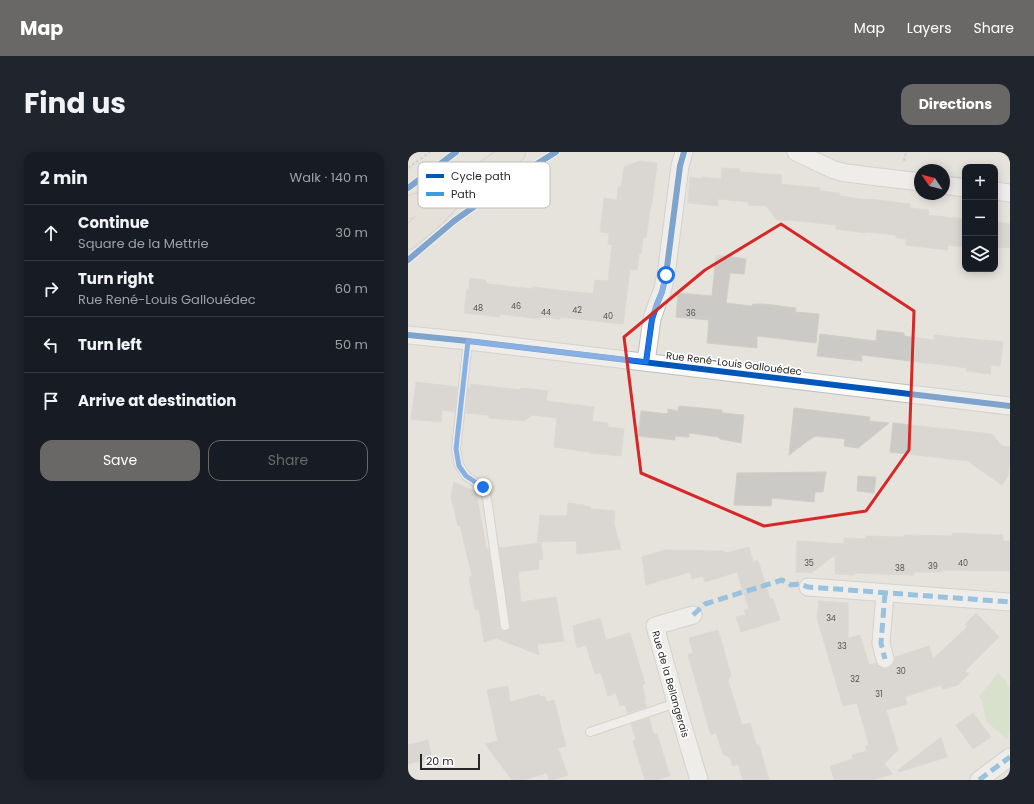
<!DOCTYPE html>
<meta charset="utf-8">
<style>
body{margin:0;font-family:Poppins,sans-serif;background:#20242c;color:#f1f3f6}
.controls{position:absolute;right:12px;top:12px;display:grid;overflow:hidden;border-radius:8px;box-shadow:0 2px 10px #0003}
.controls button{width:36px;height:36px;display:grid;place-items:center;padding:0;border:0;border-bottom:1px solid #363941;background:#171b24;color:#f1f3f6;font:20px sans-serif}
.compass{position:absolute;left:506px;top:12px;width:36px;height:36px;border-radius:50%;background:#171b24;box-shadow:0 2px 10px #0003;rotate:305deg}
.scale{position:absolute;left:12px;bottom:10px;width:60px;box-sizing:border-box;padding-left:4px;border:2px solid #272727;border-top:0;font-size:11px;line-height:14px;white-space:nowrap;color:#272727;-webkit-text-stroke:3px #fff;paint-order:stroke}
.stop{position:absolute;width:12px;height:12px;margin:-9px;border:3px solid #1a73e8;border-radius:50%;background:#fff}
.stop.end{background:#1a73e8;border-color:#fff;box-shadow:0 1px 4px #0008}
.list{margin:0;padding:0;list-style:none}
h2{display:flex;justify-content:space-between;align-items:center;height:52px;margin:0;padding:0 16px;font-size:17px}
h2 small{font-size:13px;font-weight:400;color:#9ea1a6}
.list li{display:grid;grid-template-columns:26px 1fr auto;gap:12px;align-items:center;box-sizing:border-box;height:56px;padding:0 16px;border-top:1px solid #363941}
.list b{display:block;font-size:15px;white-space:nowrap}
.list p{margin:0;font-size:13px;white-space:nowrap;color:#9ea1a6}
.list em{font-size:13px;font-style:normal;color:#9ea1a6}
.actions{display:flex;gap:8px;padding:12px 16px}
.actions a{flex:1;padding:9px 0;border:1px solid #6a6866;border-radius:12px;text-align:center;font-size:14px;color:#6a6866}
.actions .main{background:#6a6866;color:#fff}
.icon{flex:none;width:22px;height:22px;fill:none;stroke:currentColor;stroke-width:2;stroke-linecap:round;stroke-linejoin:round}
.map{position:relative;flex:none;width:602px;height:628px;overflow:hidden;border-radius:12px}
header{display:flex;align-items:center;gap:24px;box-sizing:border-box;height:56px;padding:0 20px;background:#6a6866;color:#fff}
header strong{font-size:19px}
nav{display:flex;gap:22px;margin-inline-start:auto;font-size:14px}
.intro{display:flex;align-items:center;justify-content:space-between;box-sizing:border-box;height:96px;padding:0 24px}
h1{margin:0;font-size:28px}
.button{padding:10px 18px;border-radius:12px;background:#6a6866;color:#fff;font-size:14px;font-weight:700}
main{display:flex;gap:24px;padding:0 24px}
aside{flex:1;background:#171b24;border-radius:12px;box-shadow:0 2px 10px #0003}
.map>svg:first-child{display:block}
.green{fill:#c5e0b6}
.building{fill:#cccac6;stroke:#d0cec9}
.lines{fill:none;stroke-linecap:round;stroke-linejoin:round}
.service-casing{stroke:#bfbebe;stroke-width:10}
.minor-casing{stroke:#bfbebe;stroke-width:19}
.primary-casing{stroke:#c3c1bf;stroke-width:24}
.path{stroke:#c2c2c1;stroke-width:2.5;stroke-dasharray:3 2;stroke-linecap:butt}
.service{stroke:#fbfbfa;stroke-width:8}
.minor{stroke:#fbfbfa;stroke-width:17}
.primary{stroke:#e4e1d3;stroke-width:22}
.quiet{stroke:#3d9ce0;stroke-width:5;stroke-dasharray:10 5;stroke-linecap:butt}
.cycleway-casing{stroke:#fff;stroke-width:8}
.cycleway{stroke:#0057b8;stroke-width:6}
.route{stroke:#1a73e8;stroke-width:5}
.marked{fill:none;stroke:#d62828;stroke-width:3;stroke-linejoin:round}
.labels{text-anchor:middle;stroke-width:3.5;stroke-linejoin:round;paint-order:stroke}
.number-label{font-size:8px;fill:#515050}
.street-label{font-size:10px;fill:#272727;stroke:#fff}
.key{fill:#fff;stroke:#bebebe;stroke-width:1}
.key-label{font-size:11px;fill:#272727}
</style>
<header>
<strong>Map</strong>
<nav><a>Map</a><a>Layers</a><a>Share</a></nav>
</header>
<div class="intro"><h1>Find us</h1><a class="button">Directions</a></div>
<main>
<aside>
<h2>2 min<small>Walk · 140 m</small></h2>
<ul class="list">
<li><svg class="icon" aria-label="ahead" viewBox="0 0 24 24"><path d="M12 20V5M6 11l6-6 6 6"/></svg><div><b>Continue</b><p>Square de la Mettrie</p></div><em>30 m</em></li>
<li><svg class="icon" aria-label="right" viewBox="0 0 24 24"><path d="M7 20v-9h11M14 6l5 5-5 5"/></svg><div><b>Turn right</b><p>Rue René-Louis Gallouédec</p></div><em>60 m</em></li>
<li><svg class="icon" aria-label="left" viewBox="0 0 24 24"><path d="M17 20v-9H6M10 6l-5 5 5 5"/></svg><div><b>Turn left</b></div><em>50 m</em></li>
<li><svg class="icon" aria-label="arrive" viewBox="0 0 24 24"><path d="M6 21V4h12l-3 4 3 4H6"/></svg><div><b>Arrive at destination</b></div></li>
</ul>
<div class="actions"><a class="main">Save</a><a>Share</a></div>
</aside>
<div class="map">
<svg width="602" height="628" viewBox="0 0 602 628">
<rect width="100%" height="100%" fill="#e6e2dc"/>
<!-- green -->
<path class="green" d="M590 521 599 530 598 532 602 536V578L600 581 601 582 599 587 579 570 574 548 571 545Z"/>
<!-- building -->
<path class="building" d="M232 9 249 11 244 52H243L238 86 235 85 233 102H231L229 118 222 117 215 172 152 165V167L132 165V167L92 162V165L56 161 59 137H61L62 126 77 128 80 132 125 137V135L185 142 187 128 200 129 204 93 200 92 201 81 192 80 196 46 209 48 210 35H213L216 15Z
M314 16 332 17V20L374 23 373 32 412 36V39L432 41V44L461 48 462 47 502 52V56L521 58 520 63 557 67V95L540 93 539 98 498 93V87L488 86V83L458 80V81L428 77V73L380 68 379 69 369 68 358 54 340 53V50L310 47V54L280 51 282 25 294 27V25L313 27Z
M587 70 602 72V96L587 95Z
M308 103 338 107 336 122 322 121 318 151 343 154 345 152H356L388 156 387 160 411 162 408 191 349 184V196L299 191 301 168 268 165 270 141 304 144Z
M469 178 496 181V184L526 188V183L595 190 592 214 583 213 582 222 558 219 559 216 454 203V209L409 204 412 182 468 189Z
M8 230 49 235 47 260 34 258 33 270 3 267Z
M63 232 112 238 113 236 140 239 138 249 186 255 184 269 200 271V275L216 277 213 304 181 301 182 300 146 295 149 266 124 263 116 269 81 266V263L58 261 60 236H62Z
M271 254 314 258V261L336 263 333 291 312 287 310 285 281 281V285L267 284V288L230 284 233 259 260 262V257L270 259Z
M386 256 462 265 461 269 481 271 450 296 436 294 437 287 407 284 401 288 381 303Z
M485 271 584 282 594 294 602 295V305L600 324 594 333 561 310V309L482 300Z
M418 320 415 340H407L406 350 364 346 363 354 326 353 329 321Z
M450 324 468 325 466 341 449 339Z
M46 330 68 340 78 395V397H81L92 477 95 479H98L102 476V473L91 396 133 391 135 407 130 408 131 417 110 420 113 450 148 445 156 489 129 492 131 503 88 486 76 490 71 458H67L61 425 64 424 52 373 50 374 43 345Z
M160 351 176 353V354L183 355V357L207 359 206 372 213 397 169 402 168 389 129 390 132 363 159 364Z
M544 381 565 382 595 383V389H602V419L535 418 534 420H506V423L446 421V423L427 422V403L403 421 388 420 389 389 436 392V386L458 387V384L496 385V383L544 384Z
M341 395 345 410 350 408 362 447H365L372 468 333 480 328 465 338 463 336 458 341 457 329 420 297 430 295 424 284 427 282 420 238 433 234 405 257 398 315 399 319 401Z
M411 449 440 451V486L452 483 461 513 468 511 470 514 475 517H480L484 514 487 509V505L521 494 525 507 559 475 557 472 568 461 591 485 557 519 561 522 550 533 535 537 533 533 521 537 520 535V537L497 545 499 552 478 558 490 598 476 612 485 622 465 628H426L422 614 445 607 444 603 459 599 457 594 461 593 449 551 435 554 409 466Z
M192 466 198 488 222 481 237 532 234 533 238 547H236L238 555 220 561 217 553 212 554 208 541 200 544 193 521 187 522 178 493 169 496 167 486 165 474Z
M310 478 323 523 320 529 334 573 342 571 348 592 351 593 361 628H335L330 612 324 614 322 606 315 602 308 581 303 583 280 503 285 501 281 486Z
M100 534 102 550 131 542 132 545 137 544 139 550 146 548 158 594 150 596 160 623 145 628H141L139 621 115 628H104L77 592 90 589 79 538Z
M565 561 583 585 565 597 548 573Z
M241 566 246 583 249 582 262 624 248 628H237L225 589 228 588 223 572Z
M533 585 539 605 491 620 490 618Z
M20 588 23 601 20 607 0 612V593Z"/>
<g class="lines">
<defs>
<path id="service" d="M60 189 48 297 51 313 58 324 75 335 79 347 97 474
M182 580 268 551"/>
<path id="minor" d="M388 0 426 18 438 21 512 30
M536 33 557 36
M587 39 602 41
M0 183 60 189 602 254
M238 210 244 167 249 152 254 140 258 123 272 14 276 0
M400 435 602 450
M477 441 473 491 477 507
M285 463 247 474 268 551 291 628
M571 628 602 605"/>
<path id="primary" d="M0 55 44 44
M0 86 29 61 44 44 106 0"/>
</defs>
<!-- service casing -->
<use href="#service" class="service-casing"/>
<!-- minor casing -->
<use href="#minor" class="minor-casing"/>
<!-- primary casing -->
<use href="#primary" class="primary-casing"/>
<!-- path -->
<path class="path" d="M496 9 498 0
M0 16 22 0"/>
<!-- service -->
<use href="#service" class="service"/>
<!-- minor -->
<use href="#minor" class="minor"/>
<!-- primary -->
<use href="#primary" class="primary"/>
<!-- quiet -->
<path class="quiet" d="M477 441 473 491 477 507
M285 463 297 452 374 428 383 433 391 432 400 435 602 450
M571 628 602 605"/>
<defs>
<path id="cycleway" d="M0 36 48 0
M0 108 46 69 106 26 148 0
M0 183 60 189 602 254
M238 210 244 167 249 152 254 140 258 123 272 14 276 0"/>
</defs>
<!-- cycleway casing -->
<use href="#cycleway" class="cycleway-casing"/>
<!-- cycleway -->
<use href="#cycleway" class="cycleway"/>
</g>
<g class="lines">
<!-- route -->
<path class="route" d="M75 335 58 324 51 314 48 297 60 189 238 210 244 167 249 152 254 140 258 123"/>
</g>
<!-- marked area -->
<path d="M0 0H602V628H0ZM373 72 506 159 501 298 458 359 356 374 233 321 216 185 297 118Z" fill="#e6e2dc" fill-opacity=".55" fill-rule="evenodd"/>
<path class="marked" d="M373 72 506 159 501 298 458 359 356 374 233 321 216 185 297 118Z"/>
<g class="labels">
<!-- number labels -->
<g class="number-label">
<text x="108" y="157">46</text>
<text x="70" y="159">48</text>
<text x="169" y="161">42</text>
<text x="138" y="163">44</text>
<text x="283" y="164">36</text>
<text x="200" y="167">40</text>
<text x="401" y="414">35</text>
<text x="555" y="414">40</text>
<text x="525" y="417">39</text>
<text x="492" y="419">38</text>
<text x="423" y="469">34</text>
<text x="434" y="497">33</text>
<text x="493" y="522">30</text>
<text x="447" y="530">32</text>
<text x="471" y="545">31</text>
</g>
<!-- street labels -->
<g class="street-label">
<text transform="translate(326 211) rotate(7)" y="4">Rue René-Louis Gallouédec</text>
<text transform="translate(263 532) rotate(74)" y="4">Rue de la Bellangerais</text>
</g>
</g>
<!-- legend -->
<rect x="10" y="10" width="132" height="46" rx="6" class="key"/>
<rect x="18" y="22" width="18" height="4" fill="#0057b8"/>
<rect x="18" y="40" width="18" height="4" fill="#3d9ce0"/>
<g class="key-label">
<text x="43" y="28">Cycle path</text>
<text x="43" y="46">Path</text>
</g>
</svg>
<div class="controls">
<button>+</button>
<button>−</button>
<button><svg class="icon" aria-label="layers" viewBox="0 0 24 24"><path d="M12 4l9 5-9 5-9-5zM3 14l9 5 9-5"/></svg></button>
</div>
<svg class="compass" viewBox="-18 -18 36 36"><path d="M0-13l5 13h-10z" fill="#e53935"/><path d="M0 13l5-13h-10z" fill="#9ea1a6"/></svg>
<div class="scale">20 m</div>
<div class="stop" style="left:258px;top:123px"></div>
<div class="stop end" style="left:75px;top:335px"></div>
</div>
</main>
